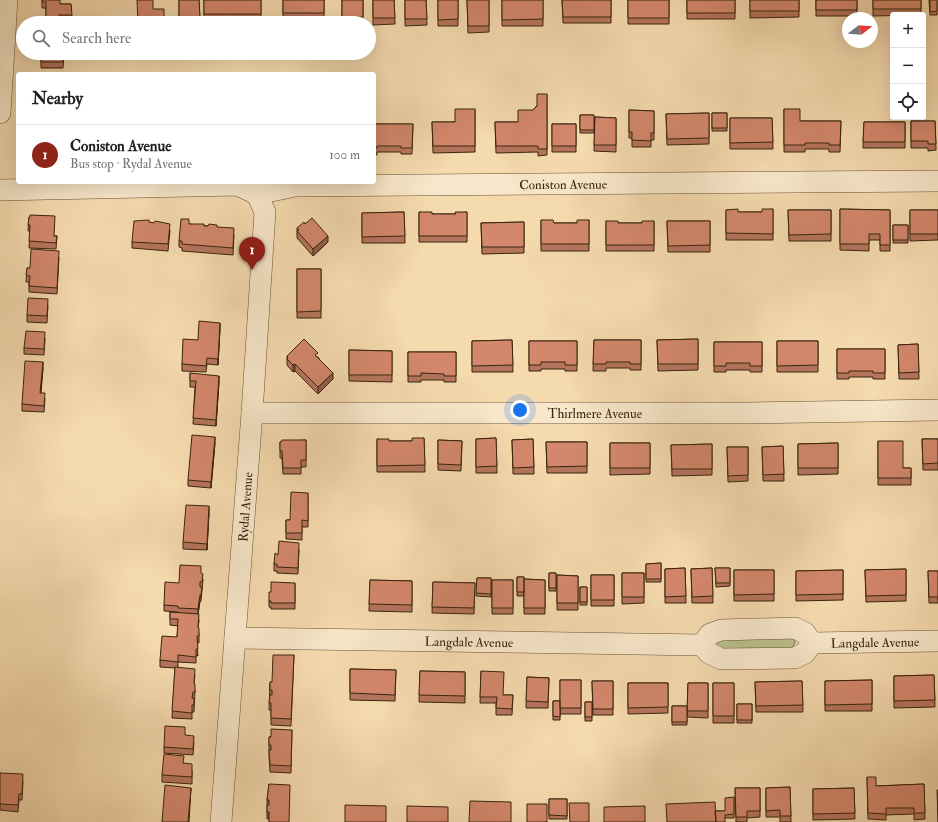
<!DOCTYPE html>
<meta charset="utf-8">
<style>
body{margin:0;font-family:"IM FELL Double Pica",serif;background:#f2f2f2;color:#202124}
.controls{position:absolute;right:12px;top:12px;display:grid;overflow:hidden;border-radius:4px;box-shadow:0 4px 16px #0002}
.controls button{width:36px;height:36px;display:grid;place-items:center;padding:0;border:0;border-bottom:1px solid #e0e0e0;background:#fff;color:#202124;font:20px sans-serif}
.compass{position:absolute;left:842px;top:12px;width:36px;height:36px;border-radius:50%;background:#fff;box-shadow:0 4px 16px #0002;rotate:73deg}
.you{position:absolute;left:520px;top:410px;width:14px;height:14px;margin:-10px;border:3px solid #fff;border-radius:50%;background:#1a73e8;box-shadow:0 0 0 6px #1a73e833}
.badge{display:grid;place-items:center;width:26px;height:26px;border-radius:50%;background:#8f2418;color:#fff;font-size:13px;font-weight:700}
.pin{position:absolute;translate:-50% -33px;filter:drop-shadow(0 1px 2px #0008)}
.pin::after{content:'';position:absolute;top:21px;width:14px;height:12px;background:inherit;clip-path:polygon(0 0,100% 0,50% 100%)}
.list{margin:0;padding:0;list-style:none}
h2{display:flex;justify-content:space-between;align-items:center;height:52px;margin:0;padding:0 16px;font-size:17px}
h2 small{font-size:13px;font-weight:400;color:#757577}
.list li{display:grid;grid-template-columns:26px 1fr auto;gap:12px;align-items:center;box-sizing:border-box;height:60px;padding:0 16px;border-top:1px solid #e0e0e0}
.list b{display:block;font-size:15px;white-space:nowrap}
.list p{margin:0;font-size:13px;white-space:nowrap;color:#757577}
.list em{font-size:13px;font-style:normal;color:#757577}
.icon{flex:none;width:22px;height:22px;fill:none;stroke:currentColor;stroke-width:2;stroke-linecap:round;stroke-linejoin:round}
.map{position:relative;flex:none;width:938px;height:822px;overflow:hidden}
.search{position:absolute;background:#fff;box-shadow:0 4px 16px #0002;left:16px;top:16px;width:360px;height:44px;display:flex;align-items:center;gap:10px;box-sizing:border-box;padding:0 14px;border-radius:22px;color:#757577;font-size:15px}
.panel{position:absolute;background:#fff;box-shadow:0 4px 16px #0002;left:16px;top:72px;width:360px;height:112px;border-radius:4px}
.map>svg:first-child{display:block}
.green{fill:#b9c08c;stroke:#78724c}
.lines{fill:none;stroke-linecap:round;stroke-linejoin:round}
.minor-casing{stroke:#665234;stroke-width:22}
.minor{stroke:#f8e7ca;stroke-width:21}
.wall{fill:#b5745d;stroke:#37240c}
.shaded-wall{fill:#945e4c;stroke:#37240c}
.building{fill:#d3876c;stroke:#37240c}
.labels{text-anchor:middle;stroke-width:3.5;stroke-linejoin:round;paint-order:stroke}
.street-label{font-size:13px;fill:#37240c;stroke:#f8e7ca}
</style>
<div class="map">
<svg width="938" height="822" viewBox="0 0 938 822">
<rect width="100%" height="100%" fill="#f5daae"/>
<filter id="stains"><feTurbulence type="fractalNoise" baseFrequency=".005" numOctaves="4"/><feColorMatrix values="0 0 0 0 .2 0 0 0 0 .09 0 0 0 0 .02 0 0 0 .5 -.17"/></filter>
<radialGradient id="worn" r=".72"><stop offset=".6" stop-color="#630" stop-opacity="0"/><stop offset="1" stop-color="#630" stop-opacity=".3"/></radialGradient>
<!-- green -->
<path class="green" d="M789 636 794 639 795 643 792 648 721 651 715 645 716 640Z"/>
<g class="lines">
<defs>
<g id="minor">
<path d="M0 113 7 0"/>
<path id="s1" d="M0 190 237 185 257 194 295 186 938 181"/>
<path id="s2" d="M252 413H747L938 410"/>
<path d="M795 628 805 633 812 643 805 653 795 658 721 659 709 653 702 645 710 634 721 630Z"/>
<path id="s3" d="M235 638 702 645"/>
<path id="s4" d="M812 643 938 641"/>
<path id="s5" d="M221 822 252 413 265 212 257 194"/>
</g>
</defs>
<!-- minor casing -->
<use href="#minor" class="minor-casing"/>
<!-- minor -->
<use href="#minor" class="minor"/>
</g>
<!-- wall -->
<path class="wall" d="M42 0 60 4H71L72 21H60V23H46V8H42Z
M179 0H199L200 23H179Z
M204 0H261V20H204Z
M283 0H324V19H283Z
M342 0H363V23H342Z
M373 0H394L395 24 373 25Z
M405 0H426L427 25 405 26Z
M438 0H458V26H438Z
M467 0H489V32L468 33Z
M502 0H543V26H502Z
M562 0H611V23H563Z
M628 0H669V24H628Z
M687 0H735V19H687Z
M750 0H799V17L750 18Z
M816 0H857V16H816Z
M873 0H921V15L873 16Z
M929 0H937V15H930Z
M41 53H64L63 68H41Z
M547 94V155L538 156V152L496 153 495 122H518L533 110Z
M475 109V152L433 153 432 122H455Z
M784 109 800 121H841L840 152H829V149H805V152H784Z
M629 110 654 111V140H651V147H632V138H629Z
M709 113V144L667 145 666 114Z
M712 113H727V131H712Z
M580 115H594V133H580Z
M595 117 616 118V152L594 151Z
M730 118H772L773 149H730Z
M911 121H935L936 150 928 151V148H911Z
M864 122H905V148H863Z
M374 124H413L412 154H401V152H377V155H374Z
M552 124H576V152H552Z
M773 209V240H726V210L738 212H762Z
M840 209 890 210V251H880V240H869V251L840 250Z
M788 210H831V241H789Z
M910 210H938V240L910 241Z
M404 212 405 243H362V213Z
M419 212 432 214H456L467 212V242H419Z
M29 217 54 236H57L56 249 29 248 30 231H28Z
M541 220 554 223H577L589 220V251H541Z
M606 221 618 223H642L654 221V251H606Z
M667 221H710V252H668Z
M149 222 170 230 168 251 132 248V242Z
M524 222V253L482 254 481 223Z
M189 224 217 227 234 235 233 255 182 251V248L179 247V241Z
M305 224 328 242 313 256 297 238V228Z
M893 225H908V243H893Z
M59 257 57 294 29 292V282H26L27 268H30Z
M297 269H321V318H297Z
M48 305 47 323 27 322V315Z
M220 329 218 365 207 364 206 372 182 371V364L198 340Z
M45 338 44 355 24 354V348Z
M698 339V370L658 371 657 340Z
M512 340 513 372H472V341Z
M594 340H641V370H630V368H606V371H593Z
M529 341H577V371H565V369H541V371H529Z
M777 341H818V372H777Z
M714 342H762V372H750V370H726V372H714Z
M918 344 919 379H899L898 345Z
M837 349H885V379H873V377H849V379H837Z
M349 350 392 351V382L349 381Z
M408 352H456V382H444V380H421V382H408Z
M287 356 318 357 333 379 318 394 295 371 293 372 287 365Z
M43 368 41 393 45 399 44 412 22 411V404Z
M190 373 219 382 216 426 193 424 195 387H190Z
M424 438 425 472H377V439L389 441H412Z
M496 438 497 473H476V439Z
M533 439 534 474H513L512 440Z
M922 439H938V470H923Z
M306 440V467H301V474H283L282 458H280V442Z
M438 440 462 441 461 471 438 470Z
M878 441 903 468H911V485H878Z
M546 442H587V473H547Z
M215 443 211 488 188 486V480Z
M610 443H650V474L610 475Z
M838 443V474L798 475V444Z
M712 444V475L672 476 671 445Z
M783 446 784 481H763L762 447Z
M727 447H748V481L728 482Z
M308 493V527H302V540L286 539V520H290Z
M209 513 207 550 183 549V542Z
M299 549 298 574 277 573V571H274V564L278 555Z
M661 563V582H646V564Z
M685 568 686 603H665V569Z
M712 568 713 603H692L691 569Z
M715 568H730V586L716 587Z
M906 569V601L866 602 865 570Z
M734 570H774V601H734Z
M843 570V600L796 601V571Z
M928 571H938V603H929Z
M549 573H556V591H549Z
M622 573H644V603L622 604Z
M201 574 203 580 201 601H200L198 614 199 621 198 628 199 634V643L197 642 198 656 196 655V663L178 662V668L195 675 194 684 195 691 194 712H192V719L172 718 175 668 160 667V660L177 637 178 626 170 625V612L178 613V612L164 611V605L179 583Z
M557 575 578 576V610H557Z
M591 575H614V606H591Z
M517 577H524V596H517Z
M477 578H491V597L476 596Z
M524 579 545 580V614H524Z
M370 580 412 581V612L369 611Z
M492 580H513V614H492Z
M433 582 475 583 474 614 432 613Z
M295 583V609H271V607H269V601L271 592Z
M580 587H587V605H580Z
M294 655 291 726 271 725V710H269L270 682H272Z
M350 669 396 670 395 701 350 700Z
M420 671 465 672V703L419 702Z
M481 671 503 695H513L512 715H496V703H480Z
M934 675 935 707 894 708V676Z
M527 677 549 678 548 708H526Z
M560 680H581V714H560Z
M872 680V711H825V681Z
M592 681H613V715H593Z
M802 681 803 712H756L755 682Z
M628 683H668V713L628 714Z
M688 683H708V718L687 717Z
M713 683H734V723H713Z
M553 701H560V720H553Z
M585 702H592V721H585Z
M737 704H752V723H737Z
M672 706H687V725H672Z
M292 730 291 773 270 772 269 756V737H271Z
M185 735 194 742 193 755 164 753V747Z
M184 763 192 770V784L162 782V775Z
M0 773 23 781 22 800H19L18 812 0 810Z
M867 777 876 786 924 784 925 819 914 820V814L886 815V820L868 819Z
M269 784V819H267V800Z
M790 787 791 822H780V817H766V788Z
M735 788H760V817L747 818V822H736Z
M854 788 855 819 813 820V789Z
M734 797V818H725L715 811H725Z
M549 799H567V819H549Z"/>
<!-- shaded-wall -->
<path class="shaded-wall" d="M328 236V242L313 256V249Z
M220 323V329L218 365V359Z
M43 362V368L40 399V393Z
M295 364V371L293 372V365Z
M333 373V379L318 394V387Z
M219 376V382L216 426V420Z
M215 437V443L211 488V482Z
M209 506V513L207 550V544Z
M200 595V601L198 615V609Z
M191 788 189 822H188Z"/>
<!-- building -->
<path class="building" d="M42 0H60V4H71L72 15H59L60 19H46V2H42Z
M137 0H153V9H164V23H138Z
M179 0H199L200 17H179Z
M204 0H261V14H204Z
M283 0H324V13H283Z
M342 0H363V17L342 18Z
M373 0H394L395 18H373Z
M405 0H426L427 19H405Z
M438 0H458V19L438 20Z
M467 0H489V26H468Z
M502 0H543V19L502 20Z
M562 0H611V17H563Z
M628 0H669V18H628Z
M687 0H735V13H687Z
M750 0H799V11H750Z
M816 0H857V10H816Z
M873 0H921V9H873Z
M930 0H937V11L930 12Z
M41 53H64L63 62H41Z
M537 94H547V149H538V146H496L495 122H518V110H533L537 106Z
M455 109H475V146H433L432 122H455Z
M784 109H800V121H841L840 145H829V143H805V145H784Z
M629 110 654 111V133H651V141L632 140V132H629Z
M709 113V138L667 139 666 114Z
M712 113H727V128H712Z
M580 115H594V130H580Z
M595 117 616 118V145H594Z
M730 118H772L773 142 730 143Z
M911 121H935L936 144H928V141H911Z
M864 122H905V142H863Z
M374 124H413L412 148H401V146H377V148H374Z
M552 124H576V146H552Z
M738 209V212H762V209H773V234L726 233V210Z
M840 209 890 210V245H880V234H869V244H840Z
M788 210H831V234L789 235Z
M910 210H938V234H910Z
M404 212 405 236 362 237V213Z
M419 212H432V214H456L455 212H467V236H419Z
M30 215 55 216 54 236H57L56 243 29 241 30 225H28L29 217H30Z
M312 218 328 236 313 249 297 231 299 230 297 228 304 222 305 224Z
M181 219H189V224H204V226H208L209 224 217 225V227L234 228 233 248 182 244V241H179Z
M149 220V222L154 223 155 221 170 224 168 244 132 242 134 221Z
M541 220H553L554 223H577V220H589V244H541Z
M606 221H618V223H642V221H654V245H606Z
M667 221H710V245L668 246Z
M524 222V247H482L481 223Z
M893 225H908V240H893Z
M31 249 59 251 57 288 29 286 30 276 26 275 27 268H30Z
M297 269H321V311L297 312Z
M28 298 48 299 47 316 27 315Z
M199 321 220 323 218 359 207 358 206 366 182 364 183 339 198 340Z
M26 331 45 332 44 349 24 348Z
M304 339 318 353 315 355 333 373 318 387 295 364 293 365 287 359 288 357 287 356Z
M698 339V364H658L657 340Z
M512 340 513 365 472 366V341Z
M594 340H641V364H630V362H606V364H593Z
M529 341H577V365H565V362H541V365H529Z
M777 341H818V365L777 366Z
M714 342H762V366H750V363H726V366H714Z
M918 344 919 372 899 373 898 345Z
M837 349H885V373H873V371H849V373H837Z
M349 350 392 351V375H349Z
M408 352H456V376H444V374L421 373V376H408Z
M25 361 43 362 40 393H45L44 406 22 404Z
M190 373 219 376 216 420 193 418 196 381H190Z
M192 435 215 437 211 482 188 480Z
M412 438H424L425 465 377 466V439H389V441H412Z
M496 438 497 466 476 467V439Z
M533 439 534 467 513 468 512 440Z
M922 439H938V463L923 464Z
M282 440H306V460H301V468H283L282 451H280V442H281Z
M438 440 462 441 461 465 438 464Z
M878 441H903V468H911V478H878Z
M546 442H587V466L547 467Z
M610 443H650V468H610Z
M838 443V468H798V444Z
M712 444V469H672L671 445Z
M783 446 784 474 763 475 762 447Z
M727 447H748V475L728 476Z
M291 492 308 493V521L302 520V533H286V520H290Z
M186 505 209 506 207 544 183 542Z
M279 541 299 543 298 568 277 567V564H274L275 553 278 555Z
M661 563V579H646V564Z
M180 565 201 566V573L203 574 202 582H200V587H202L201 595H200L198 609 178 608V606L164 605 165 582 179 583Z
M685 568 686 596 665 597V569Z
M712 568 713 596 692 597 691 569Z
M715 568H730V583H716Z
M906 569V595L866 596 865 570Z
M734 570H774V594L734 595Z
M843 570V594L796 595V571Z
M928 571H938V597H929Z
M549 573H556V588H549Z
M622 573H644V597H622Z
M557 575 578 576V603H557Z
M591 575H614V600H591Z
M517 577H524V592H517Z
M477 578H491V594L476 593Z
M524 579 545 580V608H524Z
M370 580 412 581V605L369 604Z
M492 580H513V608H492Z
M271 582 295 583V603H271V601H269V592H271Z
M433 582 475 583 474 608 432 607Z
M580 587H587V602H580Z
M170 612 199 614 198 628H199V636H197L198 649H196V657L178 655V662L160 660 162 636 177 637 178 619H170Z
M273 655H294L291 719 271 718V703H269L270 695H272V690H270V682H272Z
M175 667 195 669 194 684H195V692H193L192 698H194V705H192V713L172 711Z
M350 669 396 670 395 695 350 693Z
M420 671 465 672V696L419 695Z
M481 671 504 672 503 695H513L512 709 496 708 497 697H480Z
M934 675 935 700 894 701V676Z
M527 677 549 678 548 702 526 701Z
M560 680H581V708H560Z
M872 680V704L825 705V681Z
M592 681H613V709H593Z
M802 681 803 705 756 706 755 682Z
M628 683H668V707L628 708Z
M688 683H708V711H687Z
M713 683H734V716H713Z
M553 701H560V717L553 716Z
M585 702H592V717H585Z
M737 704H752V720H737Z
M672 706H687V722H672Z
M165 726 185 727V735L194 736 193 749 164 747Z
M271 729 292 730 291 766 270 765 269 750H271V745H269V737H271Z
M164 754 184 756 183 763 192 764V777L162 775Z
M0 773 23 774 22 794H19L18 805 0 804Z
M867 777H876V786L924 784 925 813H914V808H886V814L868 813Z
M269 784 290 785 289 822H269V812H267V805H269V800H267Z
M165 785 191 788 188 822H162Z
M790 787 791 816H780V810L766 811V788Z
M735 788H760V811H747V817H736Z
M854 788 855 813 813 814V789Z
M937 790H938V822Z
M734 797V814L725 815V822H716L715 811H725V798Z
M549 799H567V816L549 815Z
M470 801 511 802V822H469Z
M715 802 716 822H667L666 804Z
M569 803H589V822H570Z
M527 804H547V822H527Z
M345 805 386 806V822H345Z
M407 806 448 807V822H407Z
M645 806V822H604V807Z"/>
<g class="labels">
<!-- street labels -->
<g class="street-label">
<text dy="5" stroke="none"><textPath href="#s1" startOffset="566">Coniston Avenue</textPath></text>
<text dy="5" stroke="none"><textPath href="#s2" startOffset="343">Thirlmere Avenue</textPath></text>
<text dy="5" stroke="none"><textPath href="#s5" startOffset="316">Rydal Avenue</textPath></text>
<text dy="5" stroke="none"><textPath href="#s3" startOffset="234">Langdale Avenue</textPath></text>
<text dy="5" stroke="none"><textPath href="#s4" startOffset="63">Langdale Avenue</textPath></text>
</g>
</g>
<rect width="100%" height="100%" filter="url(#stains)"/>
<rect width="100%" height="100%" fill="url(#worn)"/>
</svg>
<div class="controls">
<button>+</button>
<button>−</button>
<button><svg class="icon" aria-label="locate" viewBox="0 0 24 24"><circle cx="12" cy="12" r="6"/><path d="M12 2v4M12 18v4M2 12h4M18 12h4"/></svg></button>
</div>
<svg class="compass" viewBox="-18 -18 36 36"><path d="M0-13l5 13h-10z" fill="#e53935"/><path d="M0 13l5-13h-10z" fill="#757577"/></svg>
<div class="you"></div>
<div class="pin badge" style="left:252px;top:270px">1</div>
<div class="search"><svg class="icon" aria-label="search" viewBox="0 0 24 24"><circle cx="10" cy="10" r="6"/><path d="M15 15l6 6"/></svg>Search here</div>
<section class="panel">
<h2>Nearby<small></small></h2>
<ul class="list">
<li><span class="badge">1</span><div><b>Coniston Avenue</b><p>Bus stop · Rydal Avenue</p></div><em>100 m</em></li>
</ul>
</section>
</div>
